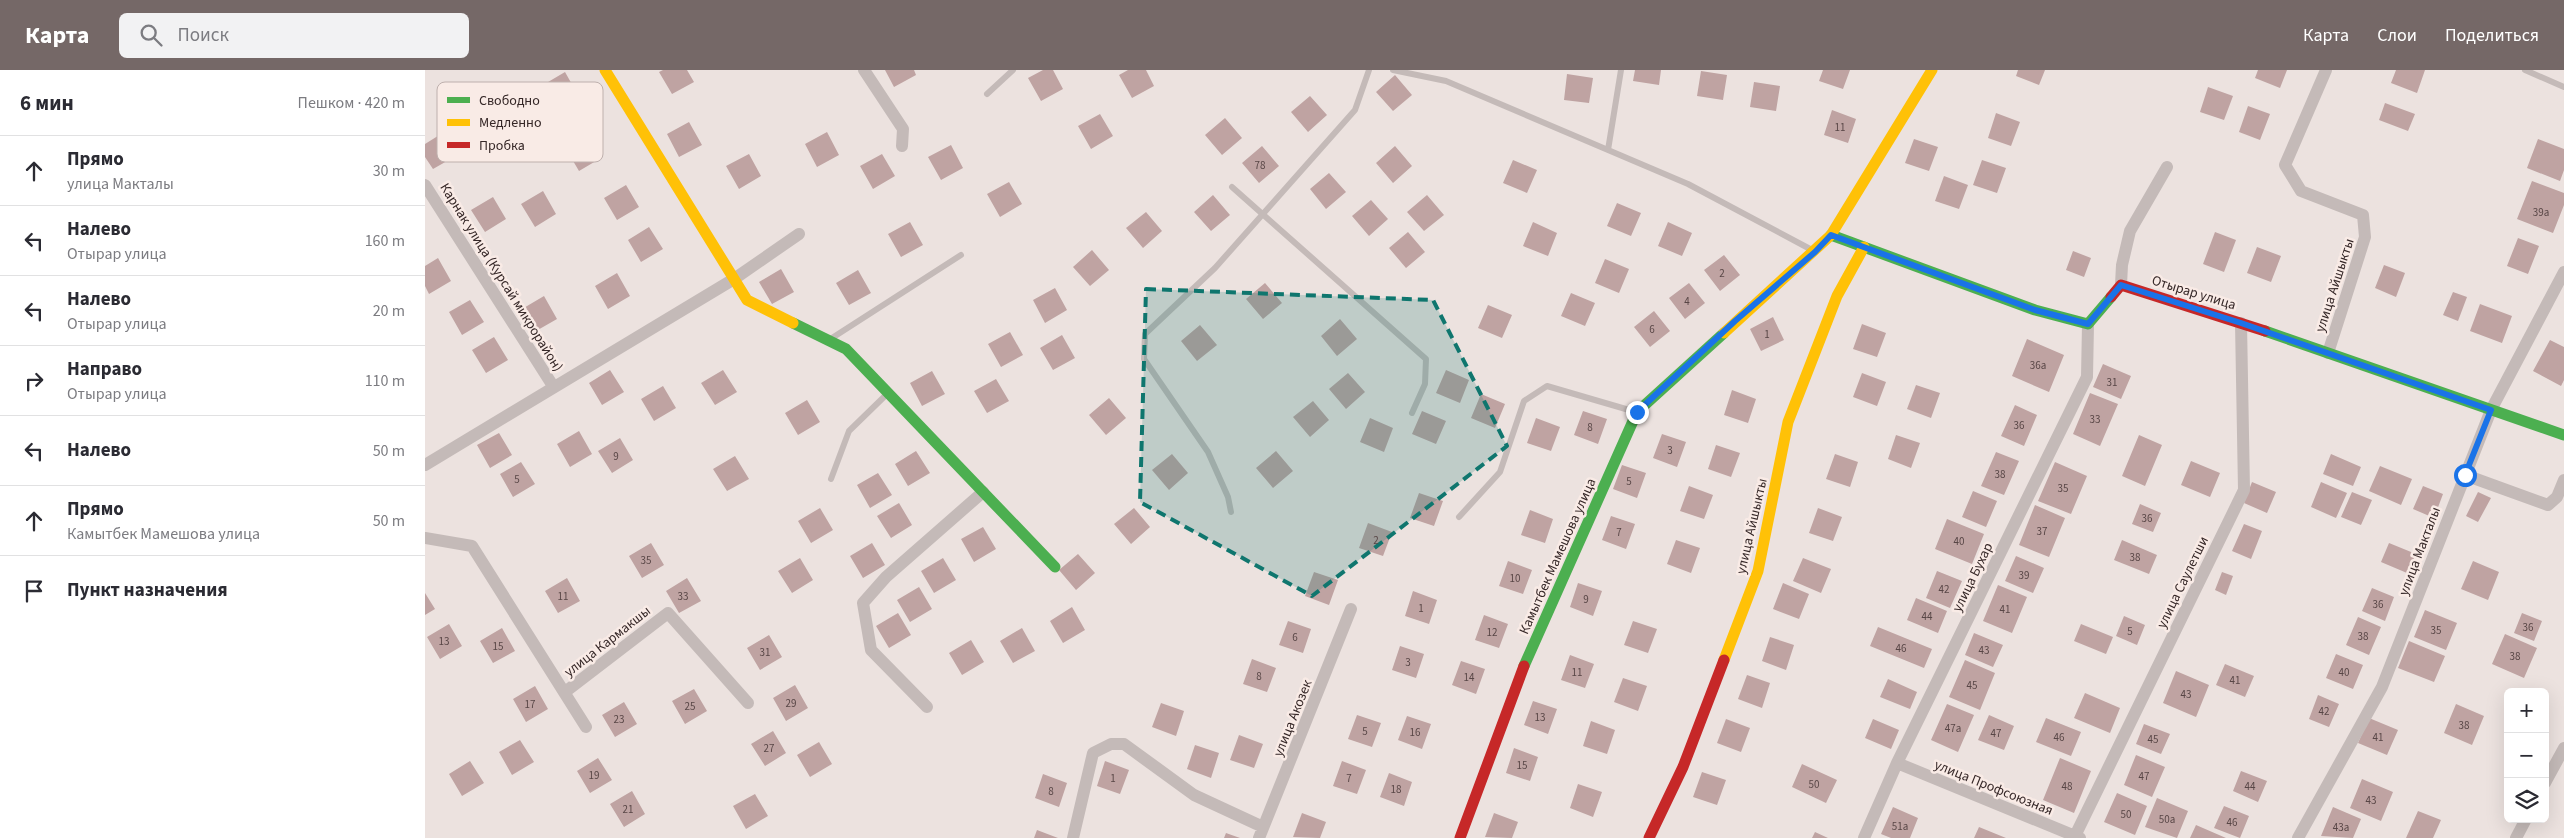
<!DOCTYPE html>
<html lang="ru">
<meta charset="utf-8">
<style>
body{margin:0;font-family:"Source Sans 3",sans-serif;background:#f2f2f3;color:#2b2b33}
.controls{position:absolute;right:15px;bottom:15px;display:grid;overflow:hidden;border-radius:8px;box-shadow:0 5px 20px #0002}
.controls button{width:45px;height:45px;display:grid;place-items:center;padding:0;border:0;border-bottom:1px solid #e1e1e2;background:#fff;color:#2b2b33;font:25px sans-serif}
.stop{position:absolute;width:15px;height:15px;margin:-11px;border:4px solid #1a73e8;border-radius:50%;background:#fff}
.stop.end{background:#1a73e8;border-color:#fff;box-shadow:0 1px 5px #0008}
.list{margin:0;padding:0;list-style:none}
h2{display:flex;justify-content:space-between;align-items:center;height:65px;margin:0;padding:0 20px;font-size:21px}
h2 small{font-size:16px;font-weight:400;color:#7c7c81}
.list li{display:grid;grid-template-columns:32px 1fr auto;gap:15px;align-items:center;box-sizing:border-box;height:70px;padding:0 20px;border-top:1px solid #e1e1e2}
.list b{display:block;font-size:19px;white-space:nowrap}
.list p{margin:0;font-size:16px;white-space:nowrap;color:#7c7c81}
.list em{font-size:16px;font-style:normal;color:#7c7c81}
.icon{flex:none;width:28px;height:28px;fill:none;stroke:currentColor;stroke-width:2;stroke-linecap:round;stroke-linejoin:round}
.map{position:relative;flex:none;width:2139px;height:768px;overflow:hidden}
header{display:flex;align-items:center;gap:30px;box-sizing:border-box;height:70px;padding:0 25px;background:#756867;color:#fff}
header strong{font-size:24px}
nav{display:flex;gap:28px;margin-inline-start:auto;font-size:18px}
.search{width:350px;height:45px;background:#f2f2f3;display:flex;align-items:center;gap:12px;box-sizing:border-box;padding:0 18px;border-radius:8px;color:#7c7c81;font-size:19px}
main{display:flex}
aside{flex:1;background:#fff}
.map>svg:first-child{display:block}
.building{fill:#bfa3a2}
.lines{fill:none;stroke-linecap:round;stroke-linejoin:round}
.lane{stroke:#c4bab8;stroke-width:6}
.street{stroke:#c4bab8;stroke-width:12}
.fast{stroke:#4caf50;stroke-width:11}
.slow{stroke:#ffc107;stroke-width:11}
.jam{stroke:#c62828;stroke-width:11}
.route{stroke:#1a73e8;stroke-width:6}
.marked{fill:#0f766e;fill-opacity:0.2;stroke:#0f766e;stroke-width:4;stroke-dasharray:10 6;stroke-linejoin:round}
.labels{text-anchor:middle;stroke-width:5;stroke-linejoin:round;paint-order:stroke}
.number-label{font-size:11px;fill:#584646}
.street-label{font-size:14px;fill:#352727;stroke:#f9ebe6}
.key{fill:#f9ebe6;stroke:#beb0ad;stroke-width:1}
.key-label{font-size:14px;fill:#352727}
</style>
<header>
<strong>Карта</strong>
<div class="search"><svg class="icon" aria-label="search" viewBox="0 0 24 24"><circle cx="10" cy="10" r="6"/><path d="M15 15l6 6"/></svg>Поиск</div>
<nav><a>Карта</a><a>Слои</a><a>Поделиться</a></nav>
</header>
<main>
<aside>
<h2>6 мин<small>Пешком · 420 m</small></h2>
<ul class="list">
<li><svg class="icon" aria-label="ahead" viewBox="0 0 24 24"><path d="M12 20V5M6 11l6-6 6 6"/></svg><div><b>Прямо</b><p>улица Макталы</p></div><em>30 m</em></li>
<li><svg class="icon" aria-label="left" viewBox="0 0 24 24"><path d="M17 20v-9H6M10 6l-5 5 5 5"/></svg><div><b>Налево</b><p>Отырар улица</p></div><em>160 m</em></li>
<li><svg class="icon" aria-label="left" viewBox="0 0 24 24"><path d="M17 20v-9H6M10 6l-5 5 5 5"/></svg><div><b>Налево</b><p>Отырар улица</p></div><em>20 m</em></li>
<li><svg class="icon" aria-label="right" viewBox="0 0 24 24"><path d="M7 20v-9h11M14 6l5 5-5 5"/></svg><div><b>Направо</b><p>Отырар улица</p></div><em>110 m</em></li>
<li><svg class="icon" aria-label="left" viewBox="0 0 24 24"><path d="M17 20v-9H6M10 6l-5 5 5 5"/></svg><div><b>Налево</b></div><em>50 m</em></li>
<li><svg class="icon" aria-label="ahead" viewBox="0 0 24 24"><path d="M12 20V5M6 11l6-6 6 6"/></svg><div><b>Прямо</b><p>Камытбек Мамешова улица</p></div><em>50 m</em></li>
<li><svg class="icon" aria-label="arrive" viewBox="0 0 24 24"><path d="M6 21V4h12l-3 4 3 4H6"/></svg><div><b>Пункт назначения</b></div></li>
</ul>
</aside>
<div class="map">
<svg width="2139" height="768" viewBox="0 0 2139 768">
<rect width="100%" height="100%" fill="#ece2df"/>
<!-- building -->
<path class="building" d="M238 0H262L269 12 247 24 234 2Z
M460 0H489L491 5 469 17Z
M618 0H628L638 19 616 31 603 8Z
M703 0H721L729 16 707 28 694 5Z
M1210 0H1236L1234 15 1208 11Z
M1398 0H1425L1418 19 1394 11Z
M1593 0H1620L1614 15 1591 6Z
M1833 0H1862L1855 18 1830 8Z
M1971 0H2000L1992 23 1966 13Z
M1276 1 1302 5 1298 30 1272 26Z
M140 2 153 25 131 38 118 15Z
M1142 4 1168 8 1164 33 1139 30Z
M970 5 987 25 968 41 951 22Z
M1329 12 1355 16 1351 41 1325 37Z
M1783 17 1808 26 1799 50 1775 42Z
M885 26 902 45 883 62 866 42Z
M1960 33 1990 44 1983 61 1954 50Z
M1823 36 1845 44 1835 70 1814 62Z
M1407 40 1431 49 1423 73 1399 65Z
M1571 43 1595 52 1586 76 1563 68Z
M675 44 688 66 666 79 653 56Z
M800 48 817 68 797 85 780 65Z
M264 52 277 75 254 87 242 64Z
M402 62 414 85 392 97 380 74Z
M16 64 29 87 8 99 0 87V74Z
M163 66 176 88 154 101 141 79Z
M1489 69 1513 77 1504 101 1480 93Z
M2113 69 2139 79V100L2135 111 2102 98Z
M526 75 538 98 516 110 503 87Z
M837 76 854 96 834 113 817 93Z
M970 76 987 96 968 113 951 93Z
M324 84 336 106 314 119 301 96Z
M457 84 470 106 448 119 435 96Z
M1088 90 1112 100 1102 123 1078 113Z
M1557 90 1581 98 1572 123 1548 115Z
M904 103 921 122 901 139 885 119Z
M1519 106 1543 115 1534 139 1510 131Z
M2107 111 2139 123V135L2128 163 2092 149Z
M584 112 597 134 575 147 562 124Z
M201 115 214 137 192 150 179 128Z
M118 121 131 144 110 157 96 134Z
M788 125 805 145 786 161 769 142Z
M1002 125 1019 145 999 161 982 142Z
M68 127 81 149 60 162 46 140Z
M946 130 963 149 944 166 927 146Z
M1192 133 1216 143 1206 166 1182 156Z
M721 142 737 161 718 178 701 158Z
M485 152 498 175 476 187 463 164Z
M1108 152 1132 163 1123 186 1098 176Z
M1243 152 1267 163 1257 186 1233 176Z
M224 157 238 179 216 192 203 170Z
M983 162 1000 182 981 198 964 178Z
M1790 162 1811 170 1799 202 1778 194Z
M2093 168 2114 176 2103 204 2082 196Z
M1832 177 1856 186 1846 212 1822 203Z
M667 180 684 200 665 216 648 197Z
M1648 181 1666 188 1659 207 1641 200Z
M1299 185 1315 205 1295 221 1279 200Z
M13 188 26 211 4 224 0 216V196Z
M1180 189 1204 199 1194 223 1170 213Z
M1959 195 1980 203 1971 227 1950 218Z
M356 199 369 222 347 234 334 212Z
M433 200 446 223 424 235 411 213Z
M192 203 205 226 183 239 170 216Z
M840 213 857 233 838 249 821 229Z
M1264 213 1280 233 1260 249 1244 228Z
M630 218 642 240 620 253 608 230Z
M2028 222 2042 227 2033 251 2018 245Z
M1146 223 1170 233 1160 256 1136 246Z
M119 226 132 249 111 261 97 239Z
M45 230 59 252 37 265 24 242Z
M2055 234 2087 246 2077 273 2045 261Z
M1063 235 1087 245 1077 268 1053 258Z
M1229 241 1245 261 1225 277 1209 257Z
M1348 247 1359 270 1336 281 1325 259Z
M915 249 932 269 912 286 896 266Z
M1437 254 1461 263 1452 287 1428 279Z
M775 255 792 275 772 291 756 271Z
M585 262 598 285 576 297 563 274Z
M637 265 650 288 628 300 615 278Z
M69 267 83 290 61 303 47 280Z
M1602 269 1639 285 1624 322 1587 306Z
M2125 270 2139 277V310L2136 316 2108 301Z
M1678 294 1706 306 1696 329 1668 317Z
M185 300 199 322 177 335 164 313Z
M298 300 312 322 290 335 276 313Z
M1021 300 1044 310 1035 333 1011 323Z
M507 301 520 324 497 336 485 313Z
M923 303 940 322 921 339 904 319Z
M1437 303 1461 312 1452 336 1428 327Z
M571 309 584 331 562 343 549 321Z
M1491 315 1515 323 1506 348 1482 339Z
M238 316 251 338 229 351 216 329Z
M1307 320 1331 329 1323 353 1299 345Z
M1665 323 1693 334 1675 376 1648 364Z
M1056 324 1080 334 1070 358 1046 348Z
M684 328 701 348 681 365 664 345Z
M382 330 395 352 373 365 360 343Z
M888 331 904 350 885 367 868 347Z
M1590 335 1612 345 1599 376 1576 366Z
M997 341 1021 351 1011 374 987 364Z
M1158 341 1182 349 1173 374 1149 365Z
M945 348 968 358 959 382 935 372Z
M1111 348 1135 357 1126 381 1102 373Z
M154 361 167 384 145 397 132 374Z
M74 363 87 385 65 398 52 375Z
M1237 364 1261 372 1252 397 1228 388Z
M1471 365 1495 373 1486 398 1463 389Z
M1714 365 1737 375 1720 416 1697 406Z
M195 368 208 390 187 403 173 381Z
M1291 375 1315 383 1306 407 1283 399Z
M491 381 505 403 483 416 470 394Z
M851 381 868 401 848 418 831 398Z
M1571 382 1594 391 1579 425 1556 416Z
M747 384 763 403 744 420 727 400Z
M1410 384 1433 392 1425 417 1401 409Z
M1906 384 1936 397 1928 416 1898 404Z
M310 386 324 409 302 421 288 399Z
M1766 391 1795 403 1785 427 1756 415Z
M96 392 110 414 88 427 75 404Z
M1630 392 1662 406 1646 444 1613 431Z
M1197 395 1221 403 1212 428 1188 419Z
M1955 396 1987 409 1976 435 1944 421Z
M453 403 467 425 445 438 432 415Z
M1827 412 1851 422 1842 443 1819 433Z
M1896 412 1922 423 1911 448 1886 437Z
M1264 416 1288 425 1279 449 1255 441Z
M1998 416 2018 424 2009 448 1988 439Z
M1548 421 1572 431 1561 457 1537 447Z
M1927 422 1947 430 1936 455 1916 447Z
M2053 422 2066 428 2053 452 2041 446Z
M994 423 1018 431 1009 456 985 448Z
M474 433 487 455 466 468 452 446Z
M1715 434 1736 443 1728 462 1707 454Z
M1610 435 1640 448 1624 487 1594 475Z
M395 438 408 460 386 473 373 451Z
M709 438 725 457 706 474 689 454Z
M1393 438 1417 447 1408 471 1384 463Z
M1105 440 1128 449 1120 473 1096 465Z
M1186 446 1210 454 1201 479 1177 470Z
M1522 449 1559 464 1547 494 1510 479Z
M943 453 967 462 958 486 934 478Z
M1819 454 1837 461 1826 489 1807 481Z
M558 457 571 479 549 492 536 469Z
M1251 470 1275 478 1266 503 1242 494Z
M1697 470 1732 485 1724 504 1689 490Z
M226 473 239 495 217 508 204 486Z
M447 473 460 495 438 508 425 486Z
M1964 473 1991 484 1982 503 1956 492Z
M653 484 670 503 651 520 634 500Z
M1591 486 1619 498 1608 523 1580 511Z
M375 488 388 510 367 523 353 501Z
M518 488 531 510 509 523 496 501Z
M1378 488 1406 499 1396 523 1368 511Z
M1083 491 1107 500 1098 524 1074 516Z
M2048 491 2074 502 2063 530 2036 519Z
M1512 501 1537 511 1525 538 1501 528Z
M889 502 913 510 904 535 880 526Z
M1797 502 1808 506 1801 525 1790 520Z
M142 508 155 531 133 543 120 521Z
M262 508 276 531 254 543 241 521Z
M1153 513 1177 521 1168 546 1145 537Z
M1358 513 1384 524 1374 549 1348 539Z
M1573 515 1602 527 1587 563 1558 551Z
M494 517 507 539 485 552 472 530Z
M1947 518 1969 527 1960 551 1937 541Z
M988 521 1012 530 1004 554 980 546Z
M0 523 10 539 0 545Z
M1491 528 1522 541 1513 563 1482 550Z
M647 537 660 560 638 573 625 551Z
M2000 540 2032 553 2021 580 1989 567Z
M473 543 486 565 464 578 451 556Z
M2097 543 2117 551 2109 571 2089 563Z
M1059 545 1083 554 1074 578 1050 570Z
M1699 546 1720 555 1712 575 1691 566Z
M1933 547 1956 557 1944 585 1921 575Z
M863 551 886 559 878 583 854 575Z
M1208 551 1232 559 1223 583 1199 575Z
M24 554 37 576 15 589 2 567Z
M1656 554 1688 567 1681 584 1649 571Z
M1453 557 1507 579 1499 598 1445 576Z
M77 558 90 581 68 593 55 571Z
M597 558 610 581 588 593 575 571Z
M1549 563 1578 575 1568 597 1540 585Z
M2080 564 2112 578 2099 608 2067 594Z
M344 565 357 587 335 600 322 578Z
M1345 567 1369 575 1361 600 1337 591Z
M546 570 559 592 537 605 524 583Z
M1984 571 2020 586 2009 612 1973 598Z
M975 576 999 584 991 608 967 600Z
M1911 584 1938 595 1928 619 1901 608Z
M1145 585 1169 594 1160 618 1136 610Z
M827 589 851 598 842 622 818 614Z
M1540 590 1570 603 1555 640 1524 627Z
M1036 591 1060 599 1051 624 1027 615Z
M1800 594 1829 606 1820 627 1791 615Z
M1751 601 1784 615 1771 647 1738 633Z
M1322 605 1345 613 1337 638 1313 629Z
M1198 608 1222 616 1213 641 1189 632Z
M1463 609 1492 622 1485 639 1455 627Z
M370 615 383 638 361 651 348 628Z
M110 616 123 639 101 652 88 629Z
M269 619 282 641 260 654 247 631Z
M1660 623 1695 638 1685 663 1649 648Z
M1893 625 1914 634 1904 657 1884 649Z
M1108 631 1132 639 1123 664 1099 655Z
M199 632 212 654 190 667 177 645Z
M736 633 759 641 751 666 727 657Z
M1522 634 1549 645 1533 682 1506 670Z
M2031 634 2059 646 2047 675 2019 663Z
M932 645 956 653 947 677 923 669Z
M1564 645 1589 656 1579 680 1553 670Z
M982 646 1006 654 997 679 973 670Z
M1621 648 1656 662 1646 686 1611 672Z
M1944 648 1973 660 1962 685 1933 673Z
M1301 649 1325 658 1316 682 1292 673Z
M1448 649 1474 660 1466 679 1440 668Z
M1166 651 1190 660 1182 684 1158 676Z
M1719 654 1745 664 1736 684 1711 674Z
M348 661 361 683 340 696 326 674Z
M814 665 838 674 829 698 805 690Z
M95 670 109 692 87 705 74 682Z
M394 672 407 694 385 707 372 685Z
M770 675 794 683 786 708 762 699Z
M1089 678 1113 687 1105 711 1081 703Z
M1711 685 1740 697 1727 727 1699 715Z
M173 688 187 710 165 723 152 701Z
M1635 688 1666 701 1649 743 1618 730Z
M45 691 59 713 37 726 24 704Z
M680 691 704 700 695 724 672 716Z
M917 691 941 700 932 724 908 716Z
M1377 694 1412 710 1401 733 1367 717Z
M1816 701 1842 711 1833 732 1808 721Z
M1277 702 1301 710 1292 735 1268 727Z
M964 703 987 712 979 736 955 727Z
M618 704 642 713 634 737 610 728Z
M1937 709 1968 722 1956 751 1925 738Z
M1153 714 1177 722 1168 747 1145 738Z
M207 721 220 744 199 757 185 734Z
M1692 723 1722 736 1710 765 1679 752Z
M330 724 343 746 321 759 308 736Z
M1732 728 1763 741 1752 768 1720 757Z
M1799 736 1824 746 1815 768 1789 758Z
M1468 737 1493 748 1485 768H1466L1456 764Z
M1908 737 1936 749 1928 768 1896 766Z
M1993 741 2016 750 2008 768H1981Z
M877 743 901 752 895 768 868 767Z
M1069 743 1093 752 1087 768 1060 767Z
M1771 755 1801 768H1765Z
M1554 757 1581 768H1549Z
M612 760 633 768H609Z
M1390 762 1403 768H1387Z
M801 763 815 768H799Z"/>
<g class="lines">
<!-- lane -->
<path class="lane" d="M968 0 1021 11 1263 114 1387 180
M2100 0 2139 17
M562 24 588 0
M1183 80 1196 0
M807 117 1001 289 1000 314 987 343
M407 268 536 185
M406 409 424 361 462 324
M806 442 803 427 783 382 719 289 720 264 790 198 930 40 944 0
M1034 447 1075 402 1099 331 1122 316 1211 342"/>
<!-- street -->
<path class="street" d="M439 0 478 59 477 76
M1901 0 1860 95 1876 121 1938 145 1940 167 1903 283
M0 115 128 316
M1696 215 1697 195 1705 161 1742 97
M0 395 309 209 374 164
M2040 405 2123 435 2132 427 2139 410
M0 468 47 476 161 657
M140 622 243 543 323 633
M502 637 446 580 438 533 461 507 558 422
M1472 693 1655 768
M2120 713 2139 678
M648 768 668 683 686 674H699L769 725 838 757
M834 768 926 539
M1439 768 1472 693 1662 307 1663 254
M1649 768 1819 420 1816 253
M1873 768 1957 617 2066 340 2139 202
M2091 768 2101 749"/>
<!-- fast -->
<path class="fast" d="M1406 165 1610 240 1663 254 1686 227
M368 253 421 279 630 497
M1840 261 2139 365
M1099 596 1212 342 1299 263"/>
<!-- slow -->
<path class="slow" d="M180 0 322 230 368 253
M1299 263 1406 165 1507 0
M1299 590 1333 501 1363 352 1412 226 1439 177"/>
<!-- jam -->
<path class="jam" d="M1686 227 1696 215 1840 261
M1035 768 1099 596
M1224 768 1258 697 1299 590"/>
</g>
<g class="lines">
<!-- route -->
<path class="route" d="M1212 342 1310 251 1390 182 1406 165 1610 240 1663 254 1696 215 1816 253 2066 340 2040 405"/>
</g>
<!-- marked area -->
<path class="marked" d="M721 219 1008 230 1082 376 887 526 715 432Z"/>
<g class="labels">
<!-- number labels -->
<g class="number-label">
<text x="1415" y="61">11</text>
<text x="835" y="99">78</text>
<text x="2116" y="146">39а</text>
<text x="1297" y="207">2</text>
<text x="1262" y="235">4</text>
<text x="1227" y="263">6</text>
<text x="1342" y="268">1</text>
<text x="1613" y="299">36а</text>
<text x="1687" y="316">31</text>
<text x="1670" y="353">33</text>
<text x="1594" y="359">36</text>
<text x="1165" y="361">8</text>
<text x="1245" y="384">3</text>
<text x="191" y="390">9</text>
<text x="1575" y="408">38</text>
<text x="92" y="413">5</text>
<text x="1204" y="415">5</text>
<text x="1638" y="422">35</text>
<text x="1722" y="452">36</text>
<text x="1617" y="465">37</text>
<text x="1194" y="466">7</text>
<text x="951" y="474">2</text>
<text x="1534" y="475">40</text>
<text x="1710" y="491">38</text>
<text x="221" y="494">35</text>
<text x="1599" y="509">39</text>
<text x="1090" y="512">10</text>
<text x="1519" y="523">42</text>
<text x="138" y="530">11</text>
<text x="258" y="530">33</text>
<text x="1161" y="533">9</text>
<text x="1953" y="538">36</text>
<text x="996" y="542">1</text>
<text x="1580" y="543">41</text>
<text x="1502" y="550">44</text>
<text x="2103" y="561">36</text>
<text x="2011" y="564">35</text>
<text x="1705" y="565">5</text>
<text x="1067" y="566">12</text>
<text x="1938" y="570">38</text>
<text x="870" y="571">6</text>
<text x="19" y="575">13</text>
<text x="73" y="580">15</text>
<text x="1476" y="582">46</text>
<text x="1559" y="584">43</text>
<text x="340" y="586">31</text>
<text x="2090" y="590">38</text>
<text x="983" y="596">3</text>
<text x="1152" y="606">11</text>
<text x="1919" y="606">40</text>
<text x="834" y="610">8</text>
<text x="1044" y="611">14</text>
<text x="1810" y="614">41</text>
<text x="1547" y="619">45</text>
<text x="1761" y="628">43</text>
<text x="366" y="637">29</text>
<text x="105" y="638">17</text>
<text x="265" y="640">25</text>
<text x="1899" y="645">42</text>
<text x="1115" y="651">13</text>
<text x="194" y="653">23</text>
<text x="2039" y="659">38</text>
<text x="1528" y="662">47а</text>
<text x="940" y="665">5</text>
<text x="990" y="666">16</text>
<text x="1571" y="667">47</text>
<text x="1634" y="671">46</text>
<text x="1953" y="671">41</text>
<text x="1728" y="673">45</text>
<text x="344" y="682">27</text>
<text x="1097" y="699">15</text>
<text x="169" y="709">19</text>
<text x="1719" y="710">47</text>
<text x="688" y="712">1</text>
<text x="924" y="712">7</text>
<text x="1389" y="718">50</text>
<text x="1642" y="720">48</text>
<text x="1825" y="720">44</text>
<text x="971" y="723">18</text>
<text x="626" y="725">8</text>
<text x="1946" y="734">43</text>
<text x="203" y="743">21</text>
<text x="1701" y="748">50</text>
<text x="1742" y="753">50а</text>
<text x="1807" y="756">46</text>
<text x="1475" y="760">51а</text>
<text x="1916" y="761">43а</text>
</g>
<!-- street labels -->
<g class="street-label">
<text transform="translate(77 207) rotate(58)" y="5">Карнак улица (Курсай микрорайон)</text>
<text transform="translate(1909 215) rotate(-72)" y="5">улица Айшыкты</text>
<text transform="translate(1769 222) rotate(17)" y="5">Отырар улица</text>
<text transform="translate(1326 456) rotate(-77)" y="5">улица Айшыкты</text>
<text transform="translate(1994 481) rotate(-69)" y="5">улица Макталы</text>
<text transform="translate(1132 486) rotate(-66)" y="5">Камытбек Мамешова улица</text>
<text transform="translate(1547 507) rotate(-64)" y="5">улица Бухар</text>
<text transform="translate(1757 512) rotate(-64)" y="5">улица Саулетши</text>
<text transform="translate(182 571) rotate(-38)" y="5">улица Кармакшы</text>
<text transform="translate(867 648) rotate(-68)" y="5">улица Акозек</text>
<text transform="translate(1569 717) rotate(22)" y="5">улица Профсоюзная</text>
</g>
</g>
<!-- legend -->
<rect x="12" y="12" width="166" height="80" rx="8" class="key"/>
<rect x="22" y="27" width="23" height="6" fill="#4caf50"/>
<rect x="22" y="49" width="23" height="7" fill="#ffc107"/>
<rect x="22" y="72" width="23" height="6" fill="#c62828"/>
<g class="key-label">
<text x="54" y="35">Свободно</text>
<text x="54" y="57">Медленно</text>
<text x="54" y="80">Пробка</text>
</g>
</svg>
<div class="controls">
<button>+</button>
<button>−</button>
<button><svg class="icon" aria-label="layers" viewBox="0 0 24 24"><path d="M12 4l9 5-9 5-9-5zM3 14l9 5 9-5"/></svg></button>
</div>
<div class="stop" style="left:2040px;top:405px"></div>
<div class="stop end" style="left:1212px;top:342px"></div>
</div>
</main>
